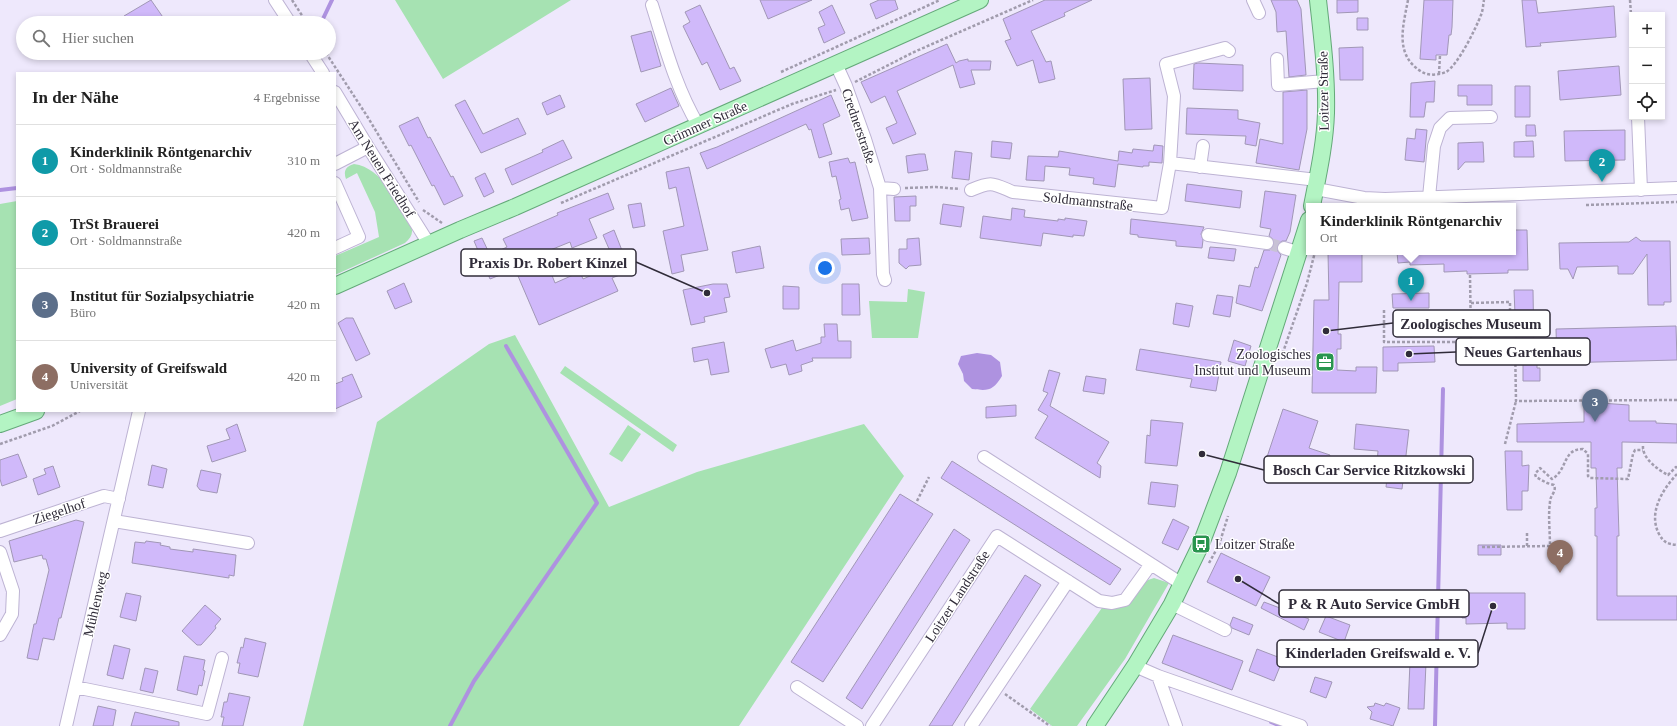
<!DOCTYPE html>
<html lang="de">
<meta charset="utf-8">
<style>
body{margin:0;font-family:Georgia,serif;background:#f2f2f2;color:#222}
.controls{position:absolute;right:12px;top:12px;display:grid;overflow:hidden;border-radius:0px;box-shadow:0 2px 6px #0003}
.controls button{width:36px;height:36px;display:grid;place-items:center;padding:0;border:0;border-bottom:1px solid #e0e0e0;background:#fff;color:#222;font:20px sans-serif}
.you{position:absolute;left:825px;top:268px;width:14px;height:14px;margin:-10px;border:3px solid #fff;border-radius:50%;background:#1a73e8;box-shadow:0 0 0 6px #1a73e833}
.badge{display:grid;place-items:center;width:26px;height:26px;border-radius:50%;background:#1a73e8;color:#fff;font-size:13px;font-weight:700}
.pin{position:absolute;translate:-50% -33px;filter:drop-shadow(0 1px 2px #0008)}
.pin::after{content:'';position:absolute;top:21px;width:14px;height:12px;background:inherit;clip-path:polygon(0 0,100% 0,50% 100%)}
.popup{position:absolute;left:1306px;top:203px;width:210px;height:52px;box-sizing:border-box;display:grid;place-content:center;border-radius:0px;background:#fff;filter:drop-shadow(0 1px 3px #0005);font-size:13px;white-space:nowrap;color:#767676}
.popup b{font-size:15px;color:#222}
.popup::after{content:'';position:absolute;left:50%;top:100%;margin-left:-8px;border:8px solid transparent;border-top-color:#fff}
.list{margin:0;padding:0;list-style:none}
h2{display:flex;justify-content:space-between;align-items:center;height:52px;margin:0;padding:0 16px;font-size:17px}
h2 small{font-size:13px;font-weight:400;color:#767676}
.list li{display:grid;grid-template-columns:26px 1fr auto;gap:12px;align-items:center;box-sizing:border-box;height:72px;padding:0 16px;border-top:1px solid #e0e0e0}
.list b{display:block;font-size:15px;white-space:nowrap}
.list p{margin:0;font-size:13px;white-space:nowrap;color:#767676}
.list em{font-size:13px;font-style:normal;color:#767676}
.icon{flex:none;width:22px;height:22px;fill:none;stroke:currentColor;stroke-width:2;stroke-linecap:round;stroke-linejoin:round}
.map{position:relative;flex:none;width:1677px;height:726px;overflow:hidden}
.search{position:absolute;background:#fff;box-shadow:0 2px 6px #0003;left:16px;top:16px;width:320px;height:44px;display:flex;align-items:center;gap:10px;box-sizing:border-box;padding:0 14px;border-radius:22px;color:#767676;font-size:15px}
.panel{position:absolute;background:#fff;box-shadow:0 2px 6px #0003;left:16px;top:72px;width:320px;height:340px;border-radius:0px}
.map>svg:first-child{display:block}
.green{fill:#a6e2b2}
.water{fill:#ae92e0}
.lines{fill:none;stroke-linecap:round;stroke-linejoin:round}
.stream{stroke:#ae92e0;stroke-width:4}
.building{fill:#d0b9fa;stroke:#a197b6}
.minor-tunnel{stroke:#c8c2d5;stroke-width:12;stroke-dasharray:12 6;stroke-linecap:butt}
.minor-casing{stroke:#bdb3d3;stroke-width:14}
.major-casing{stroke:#64a979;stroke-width:18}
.path{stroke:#a19cad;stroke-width:2.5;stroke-dasharray:3 2;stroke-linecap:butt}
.minor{stroke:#fff;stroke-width:12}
.major{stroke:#b3f4c3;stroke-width:16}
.labels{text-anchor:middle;stroke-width:3;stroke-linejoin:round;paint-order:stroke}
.street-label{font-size:14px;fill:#302c39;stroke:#fff}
.poi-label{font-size:14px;fill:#302c39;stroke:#fff;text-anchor:end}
.leader{fill:none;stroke:#302c39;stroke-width:1.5}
.callout-dot{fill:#302c39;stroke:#fff;stroke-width:1.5}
.callout{fill:#fff;stroke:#302c39;stroke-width:1.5}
.callout-label{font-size:15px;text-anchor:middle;font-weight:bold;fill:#302c39}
</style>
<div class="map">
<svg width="1677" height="726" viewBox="0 0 1677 726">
<rect width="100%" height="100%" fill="#eee8fc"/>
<!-- green -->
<path class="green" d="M395 0H571L443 79Z
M354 164C383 168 396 202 410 224 414 232 412 237 405 243L335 275V256L379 237 375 212 357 173 346 179C343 171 346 166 354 164Z
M17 201V399L0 406V204Z
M908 289 925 292 918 338H872L869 301 907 302Z
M515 335 609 507 697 472 864 424 904 476 739 726H303L377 422 489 344Z
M565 366 677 445 673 452 560 373Z
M628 425 641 434 622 462 609 454Z
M1154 578 1169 583 1125 659 1077 726H1052L1030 709 1104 605 1138 589 1148 580Z"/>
<!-- water -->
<path class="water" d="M977 353 991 355 1000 362 1002 376C993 391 988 391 972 389L964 381 963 374 958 364 961 356Z
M1382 592 1396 602 1394 607 1386 608 1384 602 1381 600 1378 595Z"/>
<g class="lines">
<!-- stream -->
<path class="stream" d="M321 23 332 0
M0 190 17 188
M1271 722 1281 726
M450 726 474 681 597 503 506 346
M1435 726 1443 389"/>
</g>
<!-- building -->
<path class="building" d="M151 0 167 23H128L124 16Z
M760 0H812L768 19Z
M879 0H895L898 9 876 19 870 4Z
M1045 0H1092L1064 13 1065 16 1031 31 1046 62 1051 61 1055 79 1039 83 1033 60 1017 66 1005 41 1011 39 1003 19Z
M1271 0H1297L1301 9 1306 75 1289 77 1286 31 1277 32 1276 12Z
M1337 0H1358V12L1337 13Z
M1424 0H1453L1452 27 1451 35H1449L1447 55H1436V60L1420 59Z
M1522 0H1536L1538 13 1614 6 1616 37 1540 43 1541 46 1526 47Z
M700 5 730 69 734 67 741 81 720 90 707 62 702 65 683 26 690 22 685 12Z
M832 5 845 33 824 43 818 28 825 25 819 12Z
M1357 18H1368V30H1357Z
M651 31 661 66 641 72 631 36Z
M947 44 956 63 959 61 968 59V61H991L990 70H971L975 84 960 88 953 65 897 91 916 134 893 144 886 128 897 123 885 96 871 103 861 82Z
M1363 47V80H1340L1339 48Z
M1198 63 1243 65V91L1193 89 1194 64Z
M1619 66 1621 95 1560 100 1558 71Z
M1150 78 1152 129 1125 130 1123 79Z
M1435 81 1434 102H1426L1424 117H1410L1411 83Z
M1458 85H1492V105H1467V96H1458Z
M1515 86H1530V117H1515Z
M671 88 679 106 645 122 636 104Z
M1307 90V129L1299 170 1256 163 1260 139 1283 144V92Z
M560 95 565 107 547 115 542 103Z
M831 95 840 116 823 124 832 154 819 158 811 129 809 130 806 124 707 169 700 153 717 147Z
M465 100 483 134 518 118 526 134 481 153 455 105Z
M1187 108 1238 110V119L1260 123 1256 146 1245 144 1246 136 1186 134Z
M418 117 428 138 430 137 451 177 453 176 463 196 444 205 434 185 432 186 411 145 409 146 399 126Z
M1526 125H1535L1536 136H1526Z
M1416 129 1427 130 1424 162 1405 160 1407 138 1415 139Z
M1625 130V160L1565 161 1564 131Z
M563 140 572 158 512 185 505 169 543 152 542 150Z
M992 141 1012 143 1010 159 991 157Z
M1533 141 1534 157H1514V142Z
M1483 142 1484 162H1465L1458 170V143Z
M1154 145 1163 146 1162 163 1149 162V166H1143V167L1118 164 1115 187 1093 184 1094 178 1069 175 1070 168 1045 166 1044 181 1026 180 1028 156 1058 157 1059 151 1118 161 1119 151 1132 153 1133 149 1153 151Z
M955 151 972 153 969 180 952 178Z
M919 154H925L928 170 908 173 906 156Z
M848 158 850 163 855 162 868 218 852 221 849 208 841 210 839 200 841 199 836 176 832 177 829 162Z
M689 167 708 250 681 255 684 271 672 274 663 231 684 226 676 187 669 189 666 172Z
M485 173 494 192 484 197 475 178Z
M1187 184 1242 191 1240 208 1185 201Z
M1265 191 1296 195 1290 232 1286 241H1282L1277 245V250L1281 255 1262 311 1236 303 1239 285 1250 287 1255 267 1258 268 1264 250H1270L1274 244V240L1269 236 1271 229 1260 227Z
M608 193 614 209 589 219 597 238 572 248 570 242 543 253 555 283 580 272 583 279 616 265 603 235 614 230 630 271 612 278 618 291 539 325 515 269 490 279 474 241 482 238 490 255 507 247 503 239 505 238 558 215 557 213Z
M916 196V206H910V221H895L894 197Z
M641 203 645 226 633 228 628 205Z
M943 204 964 207 961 227 940 224Z
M1012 208 1025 210 1024 217 1058 221V219L1065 220V218L1087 221 1084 236 1073 235V237L1043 233 1041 246 980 238 983 216 1011 220Z
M1131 219 1204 227 1201 234 1203 240 1202 248 1176 246V241L1138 237V235L1130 234Z
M1513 230H1527L1528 270H1508V273L1467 274V271L1444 272V264L1410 265V262L1398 263 1397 252H1513Z
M1636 237 1641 241H1670L1671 302H1664V305H1648L1647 254 1633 274H1618V266L1577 267 1573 279 1568 269H1560L1559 243 1629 242Z
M869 238 870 254 842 255 841 239Z
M919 238 921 265 909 266 906 269 899 263V249H907V239Z
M760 246 764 268 736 273 732 252Z
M1210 247 1236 249 1234 261 1208 258Z
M1328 252H1362V282H1339L1338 334H1341V349H1337V370L1356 371V367H1377L1376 393H1312L1314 300H1329Z
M404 283 412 302 395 309 387 291Z
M713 284H727L730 297 724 298 727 312 704 317 705 322 691 325 683 290Z
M842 284H859L860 315H842Z
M783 286 799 287V309H783Z
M1514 290H1533L1534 353H1537V368H1540V381H1523V338L1516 339Z
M1429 293V308H1393L1392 294Z
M1217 295 1233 297 1230 317 1213 314Z
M1176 303 1193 306 1189 327 1173 324Z
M346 318H353L370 354 356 361 338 323Z
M824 324H837L838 341H851V358H812L813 361 801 365 802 371 789 375 786 364 771 368 765 349 793 340 796 351 821 343V337H825Z
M1676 326 1677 360 1557 363 1556 329Z
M1234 340 1251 346 1245 366 1228 361Z
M724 342 729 372 711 375 708 359 694 362 692 348Z
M1434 346 1435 362 1398 363V371H1383V347Z
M1140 349 1221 362 1216 391 1190 387 1192 379 1136 370Z
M1049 370 1060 373 1050 406 1109 442 1097 463 1101 466 1100 478 1035 438 1048 416 1038 410 1048 393 1043 391Z
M352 374 362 397 335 409V384L343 381 342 378Z
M1086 376 1106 379 1104 394 1083 391Z
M1600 403 1629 405V421H1656V423L1677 424V443L1622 442V468H1617L1619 536H1617V596H1677V620H1597V536H1595V508H1597L1596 468H1591V442H1517V424L1584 422V405H1600Z
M1016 405V416L986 418V407Z
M1283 409 1318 421 1309 448 1330 455 1323 477 1311 473 1312 470 1267 457Z
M1151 420 1183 423 1177 466 1145 463 1147 435 1150 436Z
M237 424 246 451 212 462 207 446 230 439 226 429Z
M1356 424 1409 430 1402 489 1386 487 1387 478 1376 477 1378 451 1354 449Z
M1505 451H1522V466L1529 465 1528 491H1522V510H1507Z
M18 454 27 477 2 486 0 479V460Z
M952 461 1121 569 1110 585 941 478Z
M152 465 167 469 163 488 148 485Z
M53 466 60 487 38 495 33 479 46 474 44 469Z
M201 470 221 474 217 493 200 490 197 486Z
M1151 482 1178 485 1175 507 1148 504Z
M900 494 933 514 823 682 791 662Z
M1173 519 1189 527 1178 550 1162 543Z
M76 520 84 522 61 618H59L54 640 43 638 38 660 27 658 34 624H36L49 570 46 559H43L42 555 14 562 9 541Z
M954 529 970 540 862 709 846 698Z
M146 541 161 543 160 545 170 547V549L193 552V549L236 555 234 576 229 575V578L132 563 135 542 145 543Z
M1478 545H1501V555H1478Z
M1221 553 1270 577 1256 606 1207 582Z
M1025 575 1041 585 952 726H929Z
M126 593 141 596 136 621 120 617Z
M1462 593H1525V629H1507V623L1466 624V618H1462Z
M1264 602 1309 619 1304 630 1261 608Z
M205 605 221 619 215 626 216 628 211 634 201 645H197L182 631Z
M1326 616 1350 625 1344 642 1319 632Z
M1233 617 1253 625 1249 635 1232 628 1230 625Z
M1173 635 1243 661 1232 690 1162 663Z
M245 638 266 643 258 677 238 673 240 663H237L241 647 243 648Z
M114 645 130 649 123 679 107 675Z
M1257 649 1283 659 1274 681 1249 671Z
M184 656 205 660 203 670 205 671 202 686 199 685 197 695 177 690Z
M1410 662 1426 663 1424 709H1408Z
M145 668 158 671 153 693 140 690Z
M1315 677 1332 682 1326 698 1310 692Z
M229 693 250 697 243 726H222L224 717H221L224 702H227Z
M1375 703 1384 706 1386 703 1400 708 1393 726 1370 719 1372 712 1367 707 1374 706Z
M98 706 116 710 113 726H93Z
M135 712 179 722V726H131Z"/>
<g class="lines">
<!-- minor-tunnel -->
<path class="minor-tunnel" d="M1267 243 1284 248"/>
<defs>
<path id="minor" d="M275 0 290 23
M1253 0 1259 13
M652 5C665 46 676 88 698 125
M310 53 323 73
M1277 59 1278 85 1325 81
M836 64 846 86 865 139 880 188 883 274 885 280
M335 92 368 147 429 244
M1638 117 1641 190
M1170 163 1174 96 1166 64 1225 48 1229 51
M335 164 368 147
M1200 167 1203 146
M335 183 359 237 335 248
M880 188 894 189
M1316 189 1364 198 1385 199 1677 188
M971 190C992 181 992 183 1013 192L1162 208 1170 163 1317 180
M1429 197 1434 146 1440 128 1450 118 1491 117
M1208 235 1267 243
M1284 248 1300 253
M984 457 1182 584
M114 521 248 543
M0 531 104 496 119 499
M0 552 13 591 12 614 0 635
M1172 604 1225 630
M1135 666 1158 676 1301 726
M1158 676 1176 726
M75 687 207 714 222 658
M797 687 857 726
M66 726 139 411
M872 726 997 536 1099 601 1112 603 1125 600 1151 564
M971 726 1068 581"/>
<path id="major" d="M1312 206C1318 175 1325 144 1326 113 1327 75 1322 37 1318 0
M335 286 460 230 515 207 980 0
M0 424 36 411
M1095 726 1135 666 1172 604 1201 544 1228 473 1309 220"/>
</defs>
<!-- minor casing -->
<use href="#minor" class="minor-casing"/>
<!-- major casing -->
<use href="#major" class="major-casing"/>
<!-- path -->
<path class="path" d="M292 0 307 23
M1408 0C1403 27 1394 55 1422 72 1429 76 1439 75 1446 72 1458 65 1476 28 1481 15 1483 10 1483 5 1484 0
M1630 0 1632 28
M326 53 367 116 419 202
M781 72 940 0
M1439 74 1440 55
M855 82 914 52 1033 0
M905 188 936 187 960 189
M561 203 792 104 836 90
M1586 205 1677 202
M423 210 442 223
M1470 275 1471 342
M1471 303 1510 302V324L1472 325
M1384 310V342H1515L1516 401 1677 400
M1515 342H1547
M1281 358 1307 283 1315 252
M0 444 52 426 80 411
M1505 444 1516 401
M1643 446C1642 458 1658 470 1668 475L1676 467 1677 468
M1677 474C1662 490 1648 513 1659 534 1664 543 1668 544 1677 545
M917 501 929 477
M1527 546V532
M1482 547 1550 546C1550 532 1548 516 1550 502 1550 495 1557 492 1554 485L1547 483 1536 477 1535 474 1540 468 1552 479C1568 470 1562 449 1583 449L1588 454V476L1590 478 1628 479 1633 454 1635 450H1643
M1209 563 1219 545 1228 516
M1005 694 1050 726"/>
<!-- minor -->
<use href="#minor" class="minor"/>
<!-- major -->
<use href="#major" class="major"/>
</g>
<!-- icons -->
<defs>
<symbol id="office-square" viewBox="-11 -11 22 22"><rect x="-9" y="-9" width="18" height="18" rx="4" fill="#29954e" stroke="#fff"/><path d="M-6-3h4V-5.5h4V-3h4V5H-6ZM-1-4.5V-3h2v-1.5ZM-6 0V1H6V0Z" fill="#fff"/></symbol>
<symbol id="bus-square" viewBox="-11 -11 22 22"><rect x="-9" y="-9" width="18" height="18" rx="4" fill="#29954e" stroke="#fff"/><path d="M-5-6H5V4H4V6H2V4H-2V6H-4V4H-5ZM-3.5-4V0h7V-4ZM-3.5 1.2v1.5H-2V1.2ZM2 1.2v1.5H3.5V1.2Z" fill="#fff"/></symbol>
</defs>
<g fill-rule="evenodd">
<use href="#office-square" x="1314" y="351" width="22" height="22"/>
<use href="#bus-square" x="1190" y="533" width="22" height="22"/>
</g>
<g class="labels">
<!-- street labels -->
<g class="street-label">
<text transform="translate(1323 91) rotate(-91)" y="5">Loitzer Straße</text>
<text transform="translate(705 123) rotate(-24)" y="5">Grimmer Straße</text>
<text transform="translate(859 126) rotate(71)" y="5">Crednerstraße</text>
<text transform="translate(382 168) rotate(58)" y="5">Am Neuen Friedhof</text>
<text transform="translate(1088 201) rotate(6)" y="5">Soldmannstraße</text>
<text transform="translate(59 511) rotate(-18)" y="5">Ziegelhof</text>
<text transform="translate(957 596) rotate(-57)" y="5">Loitzer Landstraße</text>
<text transform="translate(95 604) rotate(-77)" y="5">Mühlenweg</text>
</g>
<!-- poi labels -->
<g class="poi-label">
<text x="1311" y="359">Zoologisches<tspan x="1311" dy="16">Institut und Museum</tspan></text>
<text x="1215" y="549" text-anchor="start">Loitzer Straße</text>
</g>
</g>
<!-- callouts -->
<path class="leader" d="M707 293L636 262M1326 331L1393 323M1409 354L1456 352M1202 454L1264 470M1238 579L1279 604M1493 606L1478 653"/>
<g class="callout-dot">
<circle cx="707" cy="293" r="4"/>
<circle cx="1326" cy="331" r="4"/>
<circle cx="1409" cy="354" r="4"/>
<circle cx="1202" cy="454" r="4"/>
<circle cx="1238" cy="579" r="4"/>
<circle cx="1493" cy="606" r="4"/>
</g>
<g class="callout">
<rect x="461" y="249" width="175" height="27" rx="4"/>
<rect x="1393" y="310" width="157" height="27" rx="4"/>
<rect x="1456" y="338" width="134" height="27" rx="4"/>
<rect x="1264" y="456" width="209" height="27" rx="4"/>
<rect x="1279" y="590" width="190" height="27" rx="4"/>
<rect x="1277" y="640" width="201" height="27" rx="4"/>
</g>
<g class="callout-label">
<text x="548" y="268">Praxis Dr. Robert Kinzel</text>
<text x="1471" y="329">Zoologisches Museum</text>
<text x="1523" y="357">Neues Gartenhaus</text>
<text x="1369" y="475">Bosch Car Service Ritzkowski</text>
<text x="1374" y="609">P &amp; R Auto Service GmbH</text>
<text x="1378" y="658">Kinderladen Greifswald e. V.</text>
</g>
</svg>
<div class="controls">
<button>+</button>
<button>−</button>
<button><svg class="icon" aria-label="locate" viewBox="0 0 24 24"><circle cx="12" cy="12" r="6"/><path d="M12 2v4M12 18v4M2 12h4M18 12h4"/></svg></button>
</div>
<div class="you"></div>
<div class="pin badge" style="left:1411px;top:301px;background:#0f9aa8">1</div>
<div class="popup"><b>Kinderklinik Röntgenarchiv</b>Ort</div>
<div class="pin badge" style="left:1602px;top:182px;background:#0f9aa8">2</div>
<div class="pin badge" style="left:1595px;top:422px;background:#5c6f8a">3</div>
<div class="pin badge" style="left:1560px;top:573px;background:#8d6e63">4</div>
<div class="search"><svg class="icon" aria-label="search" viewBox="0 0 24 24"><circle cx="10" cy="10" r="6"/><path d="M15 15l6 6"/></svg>Hier suchen</div>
<section class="panel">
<h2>In der Nähe<small>4 Ergebnisse</small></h2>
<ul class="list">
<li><span class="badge" style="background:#0f9aa8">1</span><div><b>Kinderklinik Röntgenarchiv</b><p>Ort · Soldmannstraße</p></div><em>310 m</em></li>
<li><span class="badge" style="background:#0f9aa8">2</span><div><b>TrSt Brauerei</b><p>Ort · Soldmannstraße</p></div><em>420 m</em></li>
<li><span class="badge" style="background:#5c6f8a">3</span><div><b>Institut für Sozialpsychiatrie</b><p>Büro</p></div><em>420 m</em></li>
<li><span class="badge" style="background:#8d6e63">4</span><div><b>University of Greifswald</b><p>Universität</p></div><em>420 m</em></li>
</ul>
</section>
</div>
